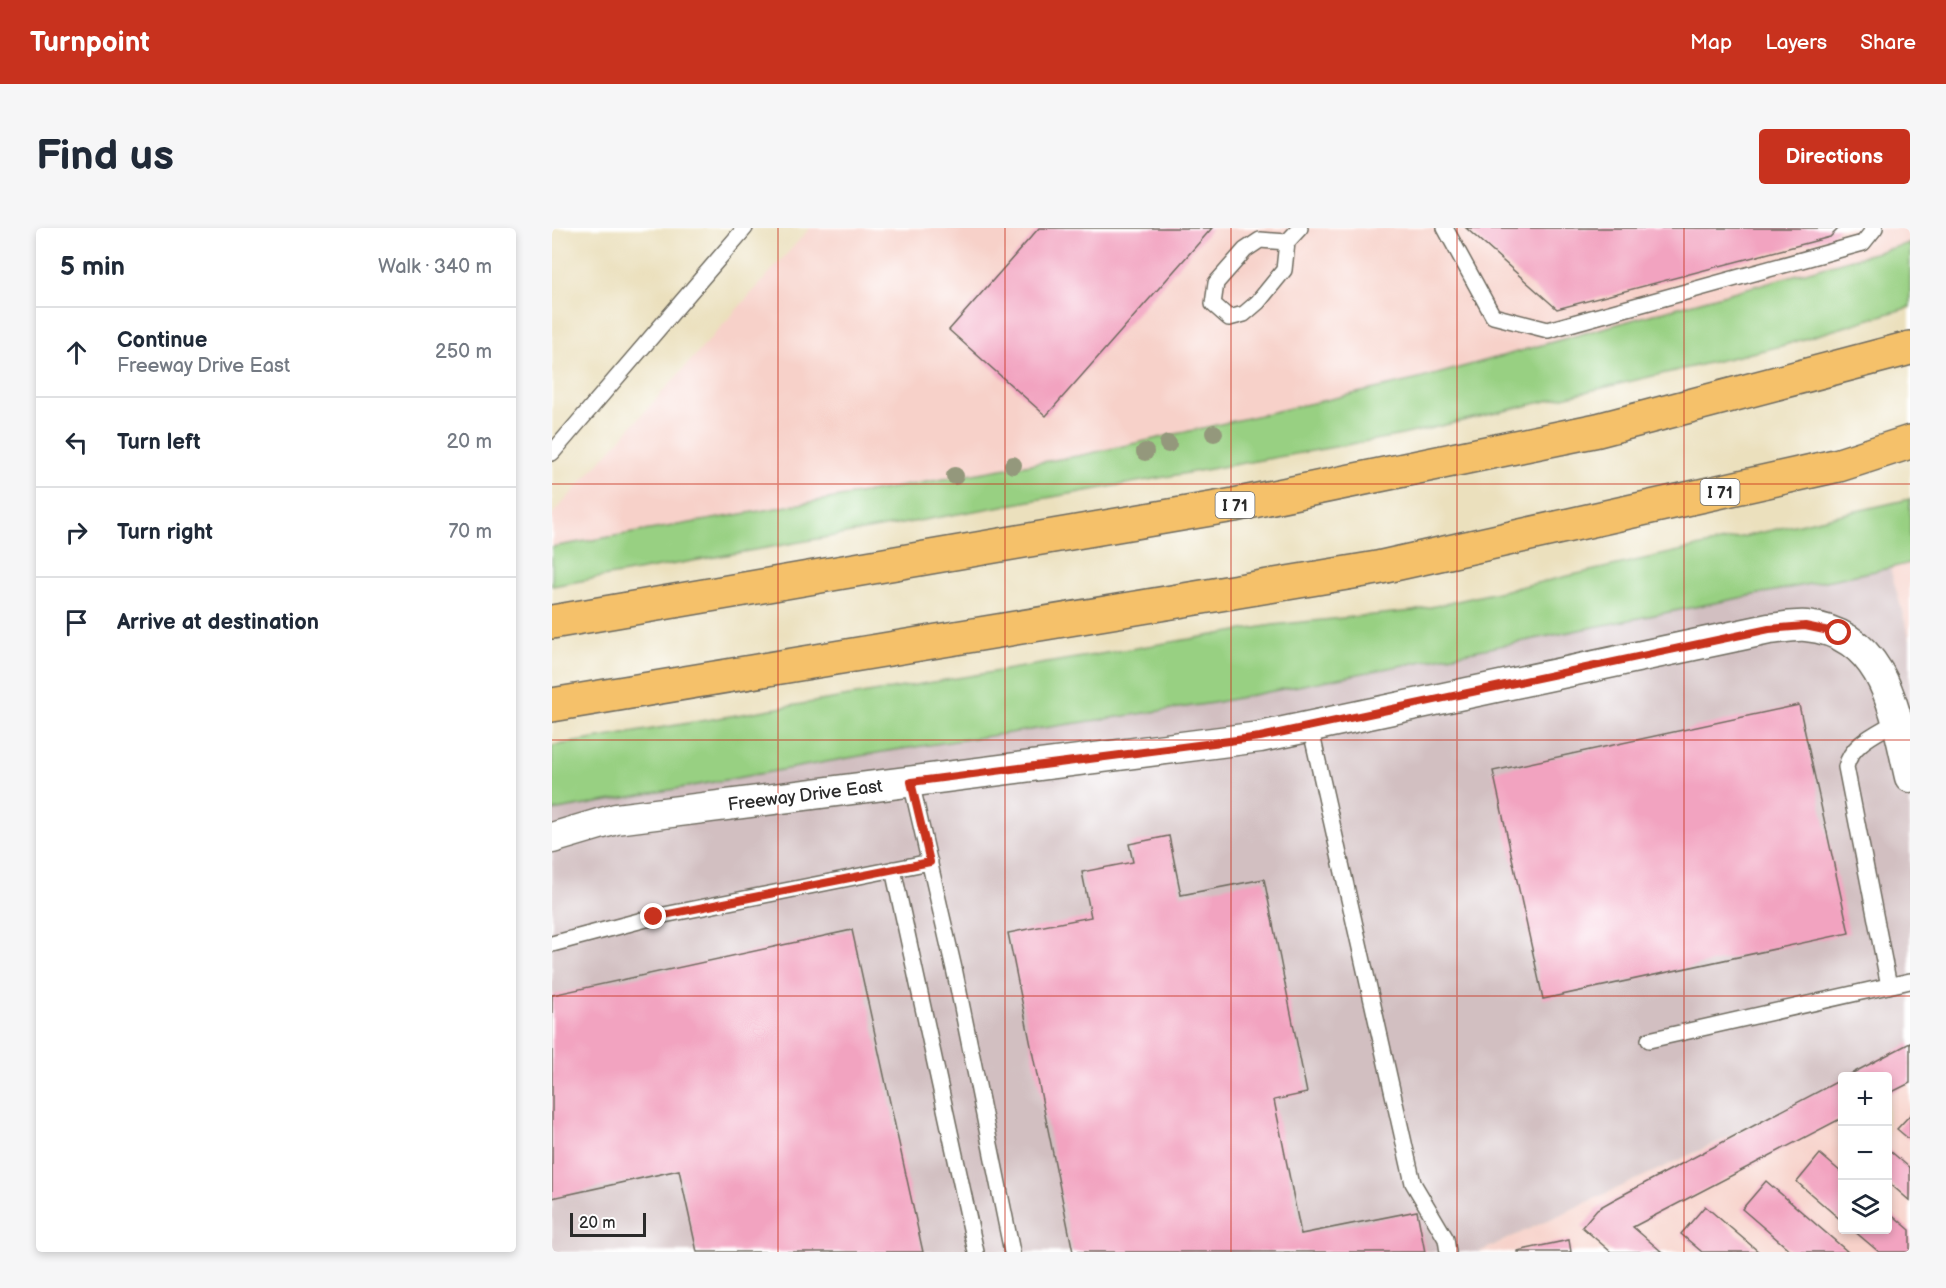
<!DOCTYPE html>
<meta charset="utf-8">
<style>
body{margin:0;font-family:"Balsamiq Sans",sans-serif;background:#f6f6f7;color:#1f2937}
.controls{position:absolute;right:18px;bottom:18px;display:grid;overflow:hidden;border-radius:6px;box-shadow:0 3px 9px #0003}
.controls button{width:54px;height:54px;display:grid;place-items:center;padding:0;border:0;border-bottom:2px solid #e0e1e3;background:#fff;color:#1f2937;font:30px sans-serif}
.scale{position:absolute;left:18px;bottom:15px;width:76px;box-sizing:border-box;padding-left:6px;border:3px solid #2b2b2b;border-top:0;font-size:16px;line-height:21px;white-space:nowrap;color:#2b2b2b;-webkit-text-stroke:4px #fff;paint-order:stroke}
.stop{position:absolute;width:18px;height:18px;margin:-14px;border:4px solid #c8321e;border-radius:50%;background:#fff}
.stop.end{background:#c8321e;border-color:#fff;box-shadow:0 2px 6px #0008}
.list{margin:0;padding:0;list-style:none}
h2{display:flex;justify-content:space-between;align-items:center;height:78px;margin:0;padding:0 24px;font-size:26px}
h2 small{font-size:20px;font-weight:400;color:#747a83}
.list li{display:grid;grid-template-columns:39px 1fr auto;gap:18px;align-items:center;box-sizing:border-box;height:90px;padding:0 24px;border-top:2px solid #e0e1e3}
.list b{display:block;font-size:22px;white-space:nowrap}
.list p{margin:0;font-size:20px;white-space:nowrap;color:#747a83}
.list em{font-size:20px;font-style:normal;color:#747a83}
.icon{flex:none;width:33px;height:33px;fill:none;stroke:currentColor;stroke-width:2;stroke-linecap:round;stroke-linejoin:round}
.map{position:relative;flex:none;width:1358px;height:1024px;overflow:hidden;border-radius:6px}
header{display:flex;align-items:center;gap:36px;box-sizing:border-box;height:84px;padding:0 30px;background:#c8321e;color:#fff}
header strong{font-size:28px}
nav{display:flex;gap:33px;margin-inline-start:auto;font-size:21px}
.intro{display:flex;align-items:center;justify-content:space-between;box-sizing:border-box;height:144px;padding:0 36px}
h1{margin:0;font-size:42px}
.button{padding:15px 27px;border-radius:6px;background:#c8321e;color:#fff;font-size:21px;font-weight:700}
main{display:flex;gap:36px;padding:0 36px}
aside{flex:1;background:#fff;border-radius:6px;box-shadow:0 3px 9px #0003}
.map>svg:first-child{display:block}
.built{fill:#f7d1c9}
.industrial{fill:#d2bfc1}
.green{fill:#98d082;stroke:#627e56;stroke-width:1.5}
.building{fill:#f2a3c0}
.lines{fill:none;stroke-linecap:round;stroke-linejoin:round}
.lane-casing{stroke:#6e6a5e;stroke-width:18}
.street-casing{stroke:#6e6a5e;stroke-width:33}
.highway-casing{stroke:#6e6a5e;stroke-width:36}
.lane{stroke:#fff;stroke-width:15}
.street{stroke:#fff;stroke-width:30}
.highway{stroke:#f5c16b;stroke-width:33}
.tree{fill:#94987b}
.route{stroke:#c8321e;stroke-width:8}
.grid{fill:none;stroke:#c8321e;stroke-width:1.5;stroke-opacity:0.55}
.labels{text-anchor:middle;stroke-width:4.5;stroke-linejoin:round;paint-order:stroke}
.shield{fill:#fff;stroke:#6b6b6b;stroke-width:1.5}
.shield-label{font-size:16px;font-weight:bold;fill:#2b2b2b}
.street-label{font-size:18px;fill:#2b2b2b;stroke:#fff}
</style>
<header>
<strong>Turnpoint</strong>
<nav><a>Map</a><a>Layers</a><a>Share</a></nav>
</header>
<div class="intro"><h1>Find us</h1><a class="button">Directions</a></div>
<main>
<aside>
<h2>5 min<small>Walk · 340 m</small></h2>
<ul class="list">
<li><svg class="icon" aria-label="ahead" viewBox="0 0 24 24"><path d="M12 20V5M6 11l6-6 6 6"/></svg><div><b>Continue</b><p>Freeway Drive East</p></div><em>250 m</em></li>
<li><svg class="icon" aria-label="left" viewBox="0 0 24 24"><path d="M17 20v-9H6M10 6l-5 5 5 5"/></svg><div><b>Turn left</b></div><em>20 m</em></li>
<li><svg class="icon" aria-label="right" viewBox="0 0 24 24"><path d="M7 20v-9h11M14 6l5 5-5 5"/></svg><div><b>Turn right</b></div><em>70 m</em></li>
<li><svg class="icon" aria-label="arrive" viewBox="0 0 24 24"><path d="M6 21V4h12l-3 4 3 4H6"/></svg><div><b>Arrive at destination</b></div></li>
</ul>
</aside>
<div class="map">
<svg width="1358" height="1024" viewBox="0 0 1358 1024">
<rect width="100%" height="100%" fill="#fff"/>
<filter id="ink" filterUnits="userSpaceOnUse"><feTurbulence type="fractalNoise" baseFrequency=".0167" numOctaves="2"/><feDisplacementMap in="SourceGraphic" scale="12" xChannelSelector="R" yChannelSelector="G"/><feConvolveMatrix kernelMatrix="1 2 1 2 8 2 1 2 1" color-interpolation-filters="sRGB"/></filter>
<filter id="wash" filterUnits="userSpaceOnUse"><feTurbulence type="fractalNoise" baseFrequency=".008" numOctaves="4" result="noise"/><feDisplacementMap in="SourceGraphic" scale="24" xChannelSelector="R" yChannelSelector="G"/><feGaussianBlur stdDeviation="1.35" result="paint"/><feColorMatrix in="noise" values="0 0 0 0 0 0 0 0 0 0 0 0 0 0 0 0 0 1.4 0 .05"/><feComposite in="paint" operator="in"/></filter>
<g filter="url(#wash)">
<rect width="100%" height="100%" fill="#ebe0bd"/>
<!-- built -->
<path class="built" d="M258 0H1358V15L867 151 531 227 0 319V287Z
M1358 335V412L1338 340Z
M1358 826V1024H927L1290 857V1002H1336V848H1309Z"/>
<!-- industrial -->
<path class="industrial" d="M1338 340 1358 412V826L1309 848H1290V857L927 1024H0V583L336 523 661 475Z"/>
<!-- green -->
<path class="green" d="M1358 15V79L1229 118 850 207 0 358V319L531 227 867 151Z
M1358 271V335L1338 340 661 475 336 523 0 583V518L721 397 861 383Z"/>
<g id="blocks">
<!-- building -->
<path class="building" d="M487 0H660L494 188 397 102Z
M914 0H1287L1278 9 1005 81Z
M1247 477 1297 705 991 771 941 543Z
M617 608 629 667 712 651 755 865 722 872 749 1006 865 983 873 1024H521L456 705 539 689 530 644 581 634 577 616Z
M300 702 371 1024H145L127 942 0 970V767Z
M1358 815V855L1336 866V848H1295Z
M1290 851V890L1081 999 1110 1024H1059L1030 999 1045 981 1061 972Z
M1358 887V912L1345 901Z
M1336 921 1358 940V973L1336 954Z
M1268 926 1290 945V993L1245 954Z
M1214 953 1296 1024H1240L1190 981Z
M1153 978 1207 1024H1150L1129 1006Z
M1336 983 1358 1002V1024H1327L1301 1002H1336Z
M1017 1012 1019 1024H965V1023Z"/>
</g>
</g>
<g filter="url(#ink)">
<use href="#blocks" fill-opacity="0" stroke="#6e6a5e" stroke-width="1.5"/>
<g class="lines">
<defs>
<path id="lane" d="M893 0 941 88 996 102 1311 15 1323 0
M735 14 708 12 693 22 664 55 661 76 677 90 692 86 706 74 732 42 735 14 748 0
M0 225 193 0
M758 498 861 955 894 1011 896 1024
M359 554 403 745 460 1024
M341 641 424 1024
M0 716 102 689 378 634
M1337 758 1294 539C1299 515 1326 505 1345 493
M1097 812 1358 753"/>
<path id="street" d="M0 610 64 591 708 509 1217 401C1229 400 1243 397 1254 398 1334 406 1343 484 1358 549"/>
<path id="highway" d="M0 394 682 277 1046 202 1358 120
M0 477 825 340 1287 237 1358 214"/>
</defs>
<!-- lane casing -->
<use href="#lane" class="lane-casing"/>
<!-- street casing -->
<use href="#street" class="street-casing"/>
<!-- highway casing -->
<use href="#highway" class="highway-casing"/>
<!-- lane -->
<use href="#lane" class="lane"/>
<!-- street -->
<use href="#street" class="street"/>
<!-- highway -->
<use href="#highway" class="highway"/>
</g>
<!-- trees -->
<g class="tree">
<circle cx="662" cy="205" r="9"/>
<circle cx="616" cy="216" r="9"/>
<circle cx="593" cy="224" r="9"/>
<circle cx="461" cy="237" r="9"/>
<circle cx="403" cy="248" r="9"/>
</g>
</g>
<g class="lines" filter="url(#ink)">
<!-- route -->
<path class="route" d="M102 689 378 634 359 554 708 509 1217 401 1253 398 1287 405"/>
</g>
<!-- grid -->
<path class="grid" d="M226 0V1024M453 0V1024M679 0V1024M905 0V1024M1132 0V1024M0 256H1358M0 512H1358M0 768H1358"/>
<g class="labels">
<!-- shield labels -->
<g class="shield">
<rect x="1148.5" y="251" width="39" height="26" rx="4.5"/>
<rect x="663.5" y="264" width="39" height="26" rx="4.5"/>
</g>
<g class="shield-label">
<text x="1168" y="270">I 71</text>
<text x="683" y="283">I 71</text>
</g>
<!-- street labels -->
<g class="street-label">
<text transform="translate(253 567) rotate(-7)" y="6">Freeway Drive East</text>
</g>
</g>
</svg>
<div class="controls">
<button>+</button>
<button>−</button>
<button><svg class="icon" aria-label="layers" viewBox="0 0 24 24"><path d="M12 4l9 5-9 5-9-5zM3 14l9 5 9-5"/></svg></button>
</div>
<div class="scale">20 m</div>
<div class="stop" style="left:1287px;top:405px"></div>
<div class="stop end" style="left:102px;top:689px"></div>
</div>
</main>
